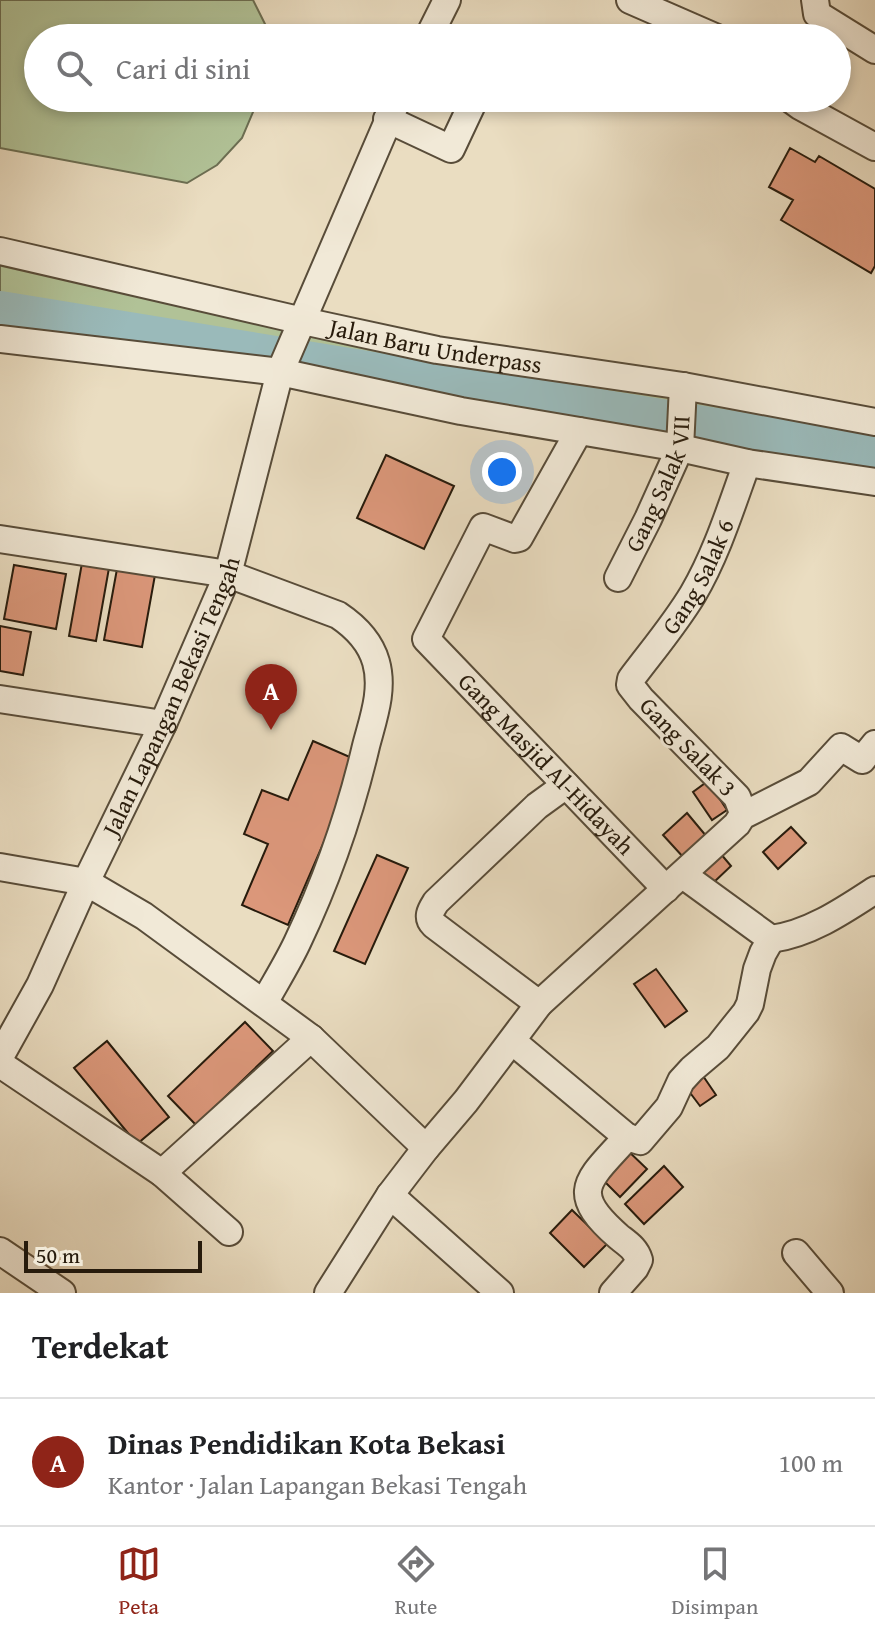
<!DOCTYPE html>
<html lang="id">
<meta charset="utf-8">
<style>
body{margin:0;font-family:"Gentium Book Plus",serif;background:#f6f6f6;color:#202124}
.scale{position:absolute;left:24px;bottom:20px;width:178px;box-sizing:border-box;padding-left:8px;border:4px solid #271b0c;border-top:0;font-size:22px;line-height:28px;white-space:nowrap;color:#271b0c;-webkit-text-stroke:6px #f1e9d7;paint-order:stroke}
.you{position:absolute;left:502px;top:472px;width:28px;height:28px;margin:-20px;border:6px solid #fff;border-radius:50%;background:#1a73e8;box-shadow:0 0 0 12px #1a73e833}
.badge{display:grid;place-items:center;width:52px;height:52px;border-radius:50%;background:#8f2418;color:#fff;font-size:26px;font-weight:700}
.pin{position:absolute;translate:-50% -66px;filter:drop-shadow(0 2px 4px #0008)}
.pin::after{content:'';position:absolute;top:42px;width:28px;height:24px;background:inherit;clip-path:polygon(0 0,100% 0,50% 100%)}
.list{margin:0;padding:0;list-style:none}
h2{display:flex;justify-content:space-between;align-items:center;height:104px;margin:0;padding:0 32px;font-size:34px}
h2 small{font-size:26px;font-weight:400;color:#757577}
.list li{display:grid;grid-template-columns:52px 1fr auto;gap:24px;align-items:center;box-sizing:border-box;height:128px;padding:0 32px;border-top:2px solid #e0e0e0}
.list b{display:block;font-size:30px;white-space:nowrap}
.list p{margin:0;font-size:26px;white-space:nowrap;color:#757577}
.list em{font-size:26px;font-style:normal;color:#757577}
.icon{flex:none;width:44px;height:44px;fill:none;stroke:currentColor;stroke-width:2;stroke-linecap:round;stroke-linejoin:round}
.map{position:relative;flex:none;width:875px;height:1293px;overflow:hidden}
.search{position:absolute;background:#fff;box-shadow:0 4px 12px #0003;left:24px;right:24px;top:24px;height:88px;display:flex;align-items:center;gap:20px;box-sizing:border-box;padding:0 28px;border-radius:44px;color:#757577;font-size:30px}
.sheet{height:232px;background:#fff}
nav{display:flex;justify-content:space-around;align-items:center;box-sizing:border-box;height:112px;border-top:2px solid #e0e0e0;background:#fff;font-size:22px;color:#757577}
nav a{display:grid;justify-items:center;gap:4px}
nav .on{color:#8f2418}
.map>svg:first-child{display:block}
.green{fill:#b1c297;stroke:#6c6e52;stroke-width:2}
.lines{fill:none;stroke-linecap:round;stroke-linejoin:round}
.river{stroke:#9ababa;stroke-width:42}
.building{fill:#db977a;stroke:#271b0c;stroke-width:2}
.minor-casing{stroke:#584c39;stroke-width:30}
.minor{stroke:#f1e9d7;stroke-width:26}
.labels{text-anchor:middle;stroke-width:6;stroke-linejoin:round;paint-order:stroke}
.street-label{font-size:24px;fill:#271b0c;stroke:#f1e9d7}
</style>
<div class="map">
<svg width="875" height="1293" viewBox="0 0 875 1293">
<rect width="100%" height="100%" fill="#eaddc1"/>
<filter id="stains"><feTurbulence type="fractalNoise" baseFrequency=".0025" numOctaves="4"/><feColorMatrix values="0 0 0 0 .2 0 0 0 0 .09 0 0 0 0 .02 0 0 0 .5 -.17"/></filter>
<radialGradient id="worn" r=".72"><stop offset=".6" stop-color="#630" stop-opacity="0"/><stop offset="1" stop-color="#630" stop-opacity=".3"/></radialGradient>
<!-- green -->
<path class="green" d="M0 0H253L267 28 266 38H38V98H259L242 138 217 165 187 183 0 148Z
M0 251 303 321 875 422V482L0 339Z"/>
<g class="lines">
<!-- river -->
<path class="river" d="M0 312 875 455"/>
</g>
<!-- building -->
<path class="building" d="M790 148 815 162 819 156 875 189V266L871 273 781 220 793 200 769 187Z
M386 455 454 486 424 549 357 518Z
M82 563 109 568 96 641 69 636Z
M14 565 66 574 56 629 4 619Z
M117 569 155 575 142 647 104 640Z
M0 626 31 632 23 675 0 671Z
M313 741 359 761 288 925 242 905 268 844 244 834 262 790 288 800Z
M708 781 727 810 712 820 693 792Z
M687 813 707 837 684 858 663 835Z
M791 827 806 843 778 869 763 852Z
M715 847 731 866 713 883 696 865Z
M377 855 408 868 365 964 334 951Z
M656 969 687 1011 665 1027 634 984Z
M245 1022 273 1051 196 1125 168 1096Z
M107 1041 169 1117 137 1144 74 1068Z
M699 1070 716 1095 700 1106 682 1082Z
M624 1147 647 1169 620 1197 598 1175Z
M664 1166 683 1187 644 1224 625 1204Z
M572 1210 607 1244 584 1267 550 1233Z"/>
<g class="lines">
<defs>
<g id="minor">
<path d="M630 0 717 38"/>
<path d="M815 0 817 14 875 50"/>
<path d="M428 38 447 0"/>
<path d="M789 98 800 106 875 147"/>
<path d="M387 119 451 149 475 98"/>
<path id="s1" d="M0 251 303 321 437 350 683 386 875 422"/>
<path d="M0 339 280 372 461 411 680 448 747 463 875 482"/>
<path id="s2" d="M579 431 519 538 515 539 483 527 426 639 666 889"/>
<path d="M0 539 228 574 338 615C356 627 370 641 376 662 384 690 373 719 366 746 350 814 327 880 297 943 287 964 275 983 264 1003"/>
<path id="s3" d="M618 578 648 519 680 448 683 386"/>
<path d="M0 699 163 724"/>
<path id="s4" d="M742 816V810L737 797 641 699 630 685 631 679C652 651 675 624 693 594 717 553 731 507 747 463"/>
<path d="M0 867 86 882 144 916 311 1038 426 1148"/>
<path d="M683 875 771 939C809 934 843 911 875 890"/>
<path d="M539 1004 434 925C426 917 431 910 436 902L537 806 566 785"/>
<path d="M512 1041 627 1137"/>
<path id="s5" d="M0 1057 40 985 86 882 163 724 228 574 280 372 398 98"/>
<path d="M0 1064 162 1173 229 1232"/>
<path d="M162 1173 311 1038"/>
<path d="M390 1195 500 1293"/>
<path d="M0 1251 62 1293"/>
<path d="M796 1253 830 1293"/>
<path d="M328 1293 390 1195 426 1148 466 1101 539 1004 737 824 742 816 809 782 841 747 862 760 875 744"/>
<path d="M613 1293 635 1268 639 1260C636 1249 628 1244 619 1237 566 1191 589 1180 627 1137L640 1141 669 1107 681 1081 692 1069 718 1047 746 1012 750 1004 757 969 763 953 771 939"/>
</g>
</defs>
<!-- minor casing -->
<use href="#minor" class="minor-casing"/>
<!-- minor -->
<use href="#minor" class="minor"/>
</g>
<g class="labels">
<!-- street labels -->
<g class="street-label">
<text dy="8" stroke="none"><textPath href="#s1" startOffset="446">Jalan Baru Underpass</textPath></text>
<text dy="8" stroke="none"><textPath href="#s3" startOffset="104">Gang Salak VII</textPath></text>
<text dy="8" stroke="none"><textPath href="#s4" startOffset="304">Gang Salak 6</textPath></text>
<text dy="8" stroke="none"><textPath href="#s5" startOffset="400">Jalan Lapangan Bekasi Tengah</textPath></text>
<text transform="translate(688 747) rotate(46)" y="8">Gang Salak 3</text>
<text dy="8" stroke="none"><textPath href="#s2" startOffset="460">Gang Masjid Al-Hidayah</textPath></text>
</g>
</g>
<rect width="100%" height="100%" filter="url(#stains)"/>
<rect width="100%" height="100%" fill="url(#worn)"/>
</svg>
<div class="scale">50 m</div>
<div class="you"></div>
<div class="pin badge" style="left:271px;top:730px">A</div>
<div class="search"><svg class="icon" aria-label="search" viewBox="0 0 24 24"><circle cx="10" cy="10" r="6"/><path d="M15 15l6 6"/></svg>Cari di sini</div>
</div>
<section class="sheet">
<h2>Terdekat<small></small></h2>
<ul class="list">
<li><span class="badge">A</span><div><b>Dinas Pendidikan Kota Bekasi</b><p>Kantor · Jalan Lapangan Bekasi Tengah</p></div><em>100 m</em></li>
</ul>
</section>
<nav>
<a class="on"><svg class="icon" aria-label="map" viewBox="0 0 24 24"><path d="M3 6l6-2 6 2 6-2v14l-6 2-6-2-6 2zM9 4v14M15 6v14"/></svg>Peta</a>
<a><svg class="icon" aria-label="directions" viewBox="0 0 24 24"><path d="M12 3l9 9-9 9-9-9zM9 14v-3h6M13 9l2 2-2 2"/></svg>Rute</a>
<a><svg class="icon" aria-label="saved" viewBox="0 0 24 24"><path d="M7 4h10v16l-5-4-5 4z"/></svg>Disimpan</a>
</nav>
